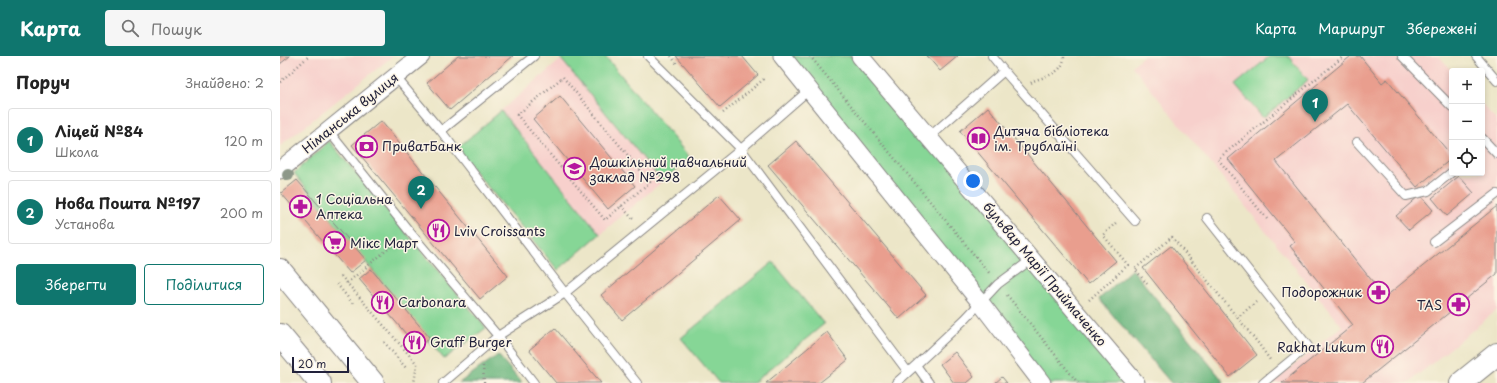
<!DOCTYPE html>
<html lang="uk">
<meta charset="utf-8">
<style>
body{margin:0;font-family:"Playpen Sans",sans-serif;background:#f6f6f6;color:#222}
.controls{position:absolute;right:12px;top:12px;display:grid;overflow:hidden;border-radius:4px;box-shadow:0 2px 6px #0003}
.controls button{width:36px;height:36px;display:grid;place-items:center;padding:0;border:0;border-bottom:1px solid #e0e0e0;background:#fff;color:#222;font:20px sans-serif}
.scale{position:absolute;left:12px;bottom:10px;width:57px;box-sizing:border-box;padding-left:4px;border:2px solid #22223b;border-top:0;font-size:11px;line-height:14px;white-space:nowrap;color:#22223b;-webkit-text-stroke:3px #fcf5e5;paint-order:stroke}
.you{position:absolute;left:693px;top:125px;width:14px;height:14px;margin:-10px;border:3px solid #fff;border-radius:50%;background:#1a73e8;box-shadow:0 0 0 6px #1a73e833}
.badge{display:grid;place-items:center;width:26px;height:26px;border-radius:50%;background:#0f766e;color:#fff;font-size:13px;font-weight:700}
.pin{position:absolute;translate:-50% -33px;filter:drop-shadow(0 1px 2px #0008)}
.pin::after{content:'';position:absolute;top:21px;width:14px;height:12px;background:inherit;clip-path:polygon(0 0,100% 0,50% 100%)}
.list{margin:0;padding:0;list-style:none}
h2{display:flex;justify-content:space-between;align-items:center;height:52px;margin:0;padding:0 16px;font-size:17px}
h2 small{font-size:13px;font-weight:400;color:#767676}
.list li{display:grid;grid-template-columns:26px 1fr auto;gap:12px;align-items:center;box-sizing:border-box;height:64px;margin:0 8px 8px;padding:0 8px;border:1px solid #e0e0e0;border-radius:4px}
.list b{display:block;font-size:15px;white-space:nowrap}
.list p{margin:0;font-size:13px;white-space:nowrap;color:#767676}
.list em{font-size:13px;font-style:normal;color:#767676}
.actions{display:flex;gap:8px;padding:12px 16px}
.actions a{flex:1;padding:9px 0;border:1px solid #0f766e;border-radius:4px;text-align:center;font-size:14px;color:#0f766e}
.actions .main{background:#0f766e;color:#fff}
.icon{flex:none;width:22px;height:22px;fill:none;stroke:currentColor;stroke-width:2;stroke-linecap:round;stroke-linejoin:round}
.map{position:relative;flex:none;width:1217px;height:327px;overflow:hidden}
header{display:flex;align-items:center;gap:24px;box-sizing:border-box;height:56px;padding:0 20px;background:#0f766e;color:#fff}
header strong{font-size:19px}
nav{display:flex;gap:22px;margin-inline-start:auto;font-size:14px}
.search{width:280px;height:36px;background:#f6f6f6;display:flex;align-items:center;gap:10px;box-sizing:border-box;padding:0 14px;border-radius:4px;color:#767676;font-size:15px}
main{display:flex}
aside{flex:1;background:#fff}
.map>svg:first-child{display:block}
.built{fill:#f7d0cc}
.green{fill:#86d696;stroke:#547c68}
.forest{fill:#6cb77f;stroke:#476c5d}
.building{fill:#e99e8e}
.lines{fill:none;stroke-linecap:round;stroke-linejoin:round}
.lane-casing{stroke:#878482;stroke-width:10}
.street-casing{stroke:#878482;stroke-width:19}
.primary-casing{stroke:#878482;stroke-width:24}
.highway-casing{stroke:#878482;stroke-width:24}
.path{stroke:#878482;stroke-width:2.5;stroke-dasharray:1 3;stroke-linecap:butt}
.lane{stroke:#fff;stroke-width:8}
.street{stroke:#fff;stroke-width:17}
.primary{stroke:#fff;stroke-width:22}
.highway{stroke:#fff;stroke-width:22}
.tree{fill:#8d9889}
.labels{text-anchor:middle;stroke-width:3;stroke-linejoin:round;paint-order:stroke}
.street-label{font-size:13px;fill:#22223b;stroke:#fcf5e5}
.poi-label{font-size:13px;fill:#22223b;stroke:#fcf5e5;text-anchor:start}
</style>
<header>
<strong>Карта</strong>
<div class="search"><svg class="icon" aria-label="search" viewBox="0 0 24 24"><circle cx="10" cy="10" r="6"/><path d="M15 15l6 6"/></svg>Пошук</div>
<nav><a>Карта</a><a>Маршрут</a><a>Збережені</a></nav>
</header>
<main>
<aside>
<h2>Поруч<small>Знайдено: 2</small></h2>
<ul class="list">
<li><span class="badge">1</span><div><b>Ліцей №84</b><p>Школа</p></div><em>120 m</em></li>
<li><span class="badge">2</span><div><b>Нова Пошта №197</b><p>Установа</p></div><em>200 m</em></li>
</ul>
<div class="actions"><a class="main">Зберегти</a><a>Поділитися</a></div>
</aside>
<div class="map">
<svg width="1217" height="327" viewBox="0 0 1217 327">
<rect width="100%" height="100%" fill="#fcf5e5"/>
<filter id="ink" filterUnits="userSpaceOnUse"><feTurbulence type="fractalNoise" baseFrequency=".025" numOctaves="2"/><feDisplacementMap in="SourceGraphic" scale="8" xChannelSelector="R" yChannelSelector="G"/><feConvolveMatrix kernelMatrix="1 2 1 2 8 2 1 2 1" color-interpolation-filters="sRGB"/></filter>
<filter id="wash" filterUnits="userSpaceOnUse"><feTurbulence type="fractalNoise" baseFrequency=".012" numOctaves="4" result="noise"/><feDisplacementMap in="SourceGraphic" scale="16" xChannelSelector="R" yChannelSelector="G"/><feGaussianBlur stdDeviation="0.9" result="paint"/><feColorMatrix in="noise" values="0 0 0 0 0 0 0 0 0 0 0 0 0 0 0 0 0 1.4 0 .05"/><feComposite in="paint" operator="in"/></filter>
<g filter="url(#wash)">
<rect width="100%" height="100%" fill="#ece6c8"/>
<!-- built -->
<path class="built" d="M0 0H113L0 90Z
M285 0H325L410 102 278 214 176 93Z
M863 0H1159L1172 15V117H1202V48L1217 65V254L1128 327H992L1062 270 852 10Z"/>
<!-- green -->
<path class="green" d="M285 0H325L410 102 382 125 281 3Z
M502 0H580L856 327H762Z
M990 0H1008L1028 24 983 62 955 29Z
M221 55 320 178 278 214 176 93Z
M49 85 206 272 164 303 14 117Z
M493 206 544 268 473 327H439L401 282Z"/>
<!-- forest -->
<path class="forest" d="M852 213 944 326 943 327H891L819 243Z
M218 299 242 327H179Z"/>
<g id="blocks">
<!-- building -->
<path class="building" d="M0 0H10L0 8Z
M178 0H233L170 54 147 27Z
M396 0H462L478 19 440 51Z
M647 0H678L660 15Z
M1071 0H1080L1102 27 1107 23 1172 100V102L1137 131 1067 48 996 105 1105 241 1217 150V218L1082 327H1002L1073 269 1010 190 1015 186 948 103Z
M280 40 355 130 328 153 253 63Z
M708 51 836 205 808 228 680 75Z
M101 65 228 220 200 243 72 89Z
M516 85 646 239 619 263 488 109Z
M1179 120 1194 137 1167 160 1152 142Z
M17 124 86 204 70 217 1 137Z
M439 139 461 164 342 264 321 239Z
M1140 139 1153 154 1129 174 1116 160Z
M891 190 977 299 950 321 863 212Z
M91 213 150 282 138 292 79 223Z
M275 272 295 296 321 327H276L249 294Z
M547 276 568 304 539 327H486Z
M675 296 694 321 687 327H674L660 308Z
M722 321 727 327H715Z"/>
</g>
</g>
<g filter="url(#ink)">
<use href="#blocks" fill-opacity="0" stroke="#878482" stroke-width="1"/>
<g class="lines">
<defs>
<path id="lane" d="M368 0 461 93 628 316
M1122 0 1172 51
M1196 0 1217 25
M724 15 855 165
M115 20 161 75 285 237 357 327
M161 75 254 0
M46 76 51 78 129 175 218 280 254 327
M649 81 724 15 712 0
M1202 82 1217 98
M1077 86 1126 140 1148 135 1172 116
M927 162 1028 290 983 327
M1154 186 1217 138
M636 309 649 327
M163 327 218 280 285 237 461 93 530 33
M616 327 636 309 685 263 718 228 752 203"/>
<path id="street" d="M502 0 700 246 762 327
M580 0 856 327
M0 114 141 0"/>
<path id="primary" d="M1181 327 1217 298"/>
<path id="highway" d="M0 214 93 327
M0 279 40 327"/>
</defs>
<!-- lane casing -->
<use href="#lane" class="lane-casing"/>
<!-- street casing -->
<use href="#street" class="street-casing"/>
<!-- primary casing -->
<use href="#primary" class="primary-casing"/>
<!-- highway casing -->
<use href="#highway" class="highway-casing"/>
<!-- path -->
<path class="path" d="M391 0 397 8
M530 0 710 218
M283 21 370 126 325 164 237 59Z
M0 26 29 0
M751 27 753 25C767 20 784 17 784 0
M443 57 484 23
M341 150 354 164
M987 163 938 103 1064 0
M61 220 137 308 134 327
M67 227 119 184
M57 228 74 249
M867 228 855 213 892 181 978 287 990 304
M727 239 798 327
M809 244 848 209 823 179 838 165
M957 262 976 246
M104 286 126 312
M203 310 204 327"/>
<!-- lane -->
<use href="#lane" class="lane"/>
<!-- street -->
<use href="#street" class="street"/>
<!-- primary -->
<use href="#primary" class="primary"/>
<!-- highway -->
<use href="#highway" class="highway"/>
</g>
<!-- trees -->
<circle class="tree" cx="8" cy="119" r="6"/>
</g>
<!-- icons -->
<defs>
<symbol id="library-ring" viewBox="-11 -11 22 22"><circle r="9.5" fill="#fcf5e5" stroke="#b5179e" stroke-width="1.5"/><path d="M-6-4Q-3-5.5-.7-3.5V5Q-3 3-6 4ZM6-4Q3-5.5 .7-3.5V5Q3 3 6 4Z" fill="#b5179e"/></symbol>
<symbol id="bank-ring" viewBox="-11 -11 22 22"><circle r="9.5" fill="#fcf5e5" stroke="#b5179e" stroke-width="1.5"/><path d="M-6-4H6V4H-6ZM0-2.3a2.3 2.3 0 1 0 0 4.6a2.3 2.3 0 1 0 0-4.6Z" fill="#b5179e"/></symbol>
<symbol id="school-ring" viewBox="-11 -11 22 22"><circle r="9.5" fill="#fcf5e5" stroke="#b5179e" stroke-width="1.5"/><path d="M0-5L7-2L0 1L-7-2ZM-4 1L0 2.5L4 1V4Q0 6-4 4Z" fill="#b5179e"/></symbol>
<symbol id="pharmacy-ring" viewBox="-11 -11 22 22"><circle r="9.5" fill="#fcf5e5" stroke="#b5179e" stroke-width="1.5"/><path d="M-2-6h4v4h4v4h-4v4h-4v-4h-4v-4h4Z" fill="#b5179e"/></symbol>
<symbol id="restaurant-ring" viewBox="-11 -11 22 22"><circle r="9.5" fill="#fcf5e5" stroke="#b5179e" stroke-width="1.5"/><path d="M-5-6h1v4h1v-4h1v4h1v-4h1v5L-1.5 .5V6h-2V.5L-5-1ZM5-6V6H3V1.5H1.5Q1.5-4 5-6Z" fill="#b5179e"/></symbol>
<symbol id="supermarket-ring" viewBox="-11 -11 22 22"><circle r="9.5" fill="#fcf5e5" stroke="#b5179e" stroke-width="1.5"/><path d="M-6-5.5h2.5l.6 2H6L4.5 2H-2.5L-4.4-4H-6ZM-1.5 3.2a1.3 1.3 0 1 0 .1 0ZM3 3.2a1.3 1.3 0 1 0 .1 0Z" fill="#b5179e"/></symbol>
</defs>
<g fill-rule="evenodd">
<use href="#library-ring" x="686" y="70" width="25" height="25"/>
<use href="#bank-ring" x="74" y="78" width="25" height="25"/>
<use href="#school-ring" x="282" y="100" width="25" height="25"/>
<use href="#pharmacy-ring" x="8" y="138" width="25" height="25"/>
<use href="#restaurant-ring" x="146" y="162" width="25" height="25"/>
<use href="#supermarket-ring" x="42" y="174" width="25" height="25"/>
<use href="#pharmacy-ring" x="1086" y="224" width="25" height="25"/>
<use href="#restaurant-ring" x="90" y="234" width="25" height="25"/>
<use href="#pharmacy-ring" x="1166" y="236" width="25" height="25"/>
<use href="#restaurant-ring" x="122" y="274" width="25" height="25"/>
<use href="#restaurant-ring" x="1090" y="278" width="25" height="25"/>
</g>
<g class="labels">
<!-- street labels -->
<g class="street-label">
<text transform="translate(70 57) rotate(-39)" y="5">Німанська вулиця</text>
<text transform="translate(765 218) rotate(50)" y="5">бульвар Марії Приймаченко</text>
</g>
<!-- poi labels -->
<g class="poi-label">
<text x="714" y="80">Дитяча бібліотека<tspan x="714" dy="15">ім. Трублаїні</tspan></text>
<text x="102" y="95">ПриватБанк</text>
<text x="310" y="111">Дошкільний навчальний<tspan x="310" dy="15">заклад №298</tspan></text>
<text x="36" y="148">1 Соціальна<tspan x="36" dy="15">Аптека</tspan></text>
<text x="174" y="180">Lviv Croissants</text>
<text x="70" y="192">Мікс Март</text>
<text x="1082" y="241" text-anchor="end">Подорожник</text>
<text x="118" y="251">Carbonara</text>
<text x="1162" y="254" text-anchor="end">TAS</text>
<text x="150" y="291">Graff Burger</text>
<text x="1086" y="296" text-anchor="end">Rakhat Lukum</text>
</g>
</g>
</svg>
<div class="controls">
<button>+</button>
<button>−</button>
<button><svg class="icon" aria-label="locate" viewBox="0 0 24 24"><circle cx="12" cy="12" r="6"/><path d="M12 2v4M12 18v4M2 12h4M18 12h4"/></svg></button>
</div>
<div class="scale">20 m</div>
<div class="you"></div>
<div class="pin badge" style="left:1035px;top:66px">1</div>
<div class="pin badge" style="left:141px;top:153px">2</div>
</div>
</main>
